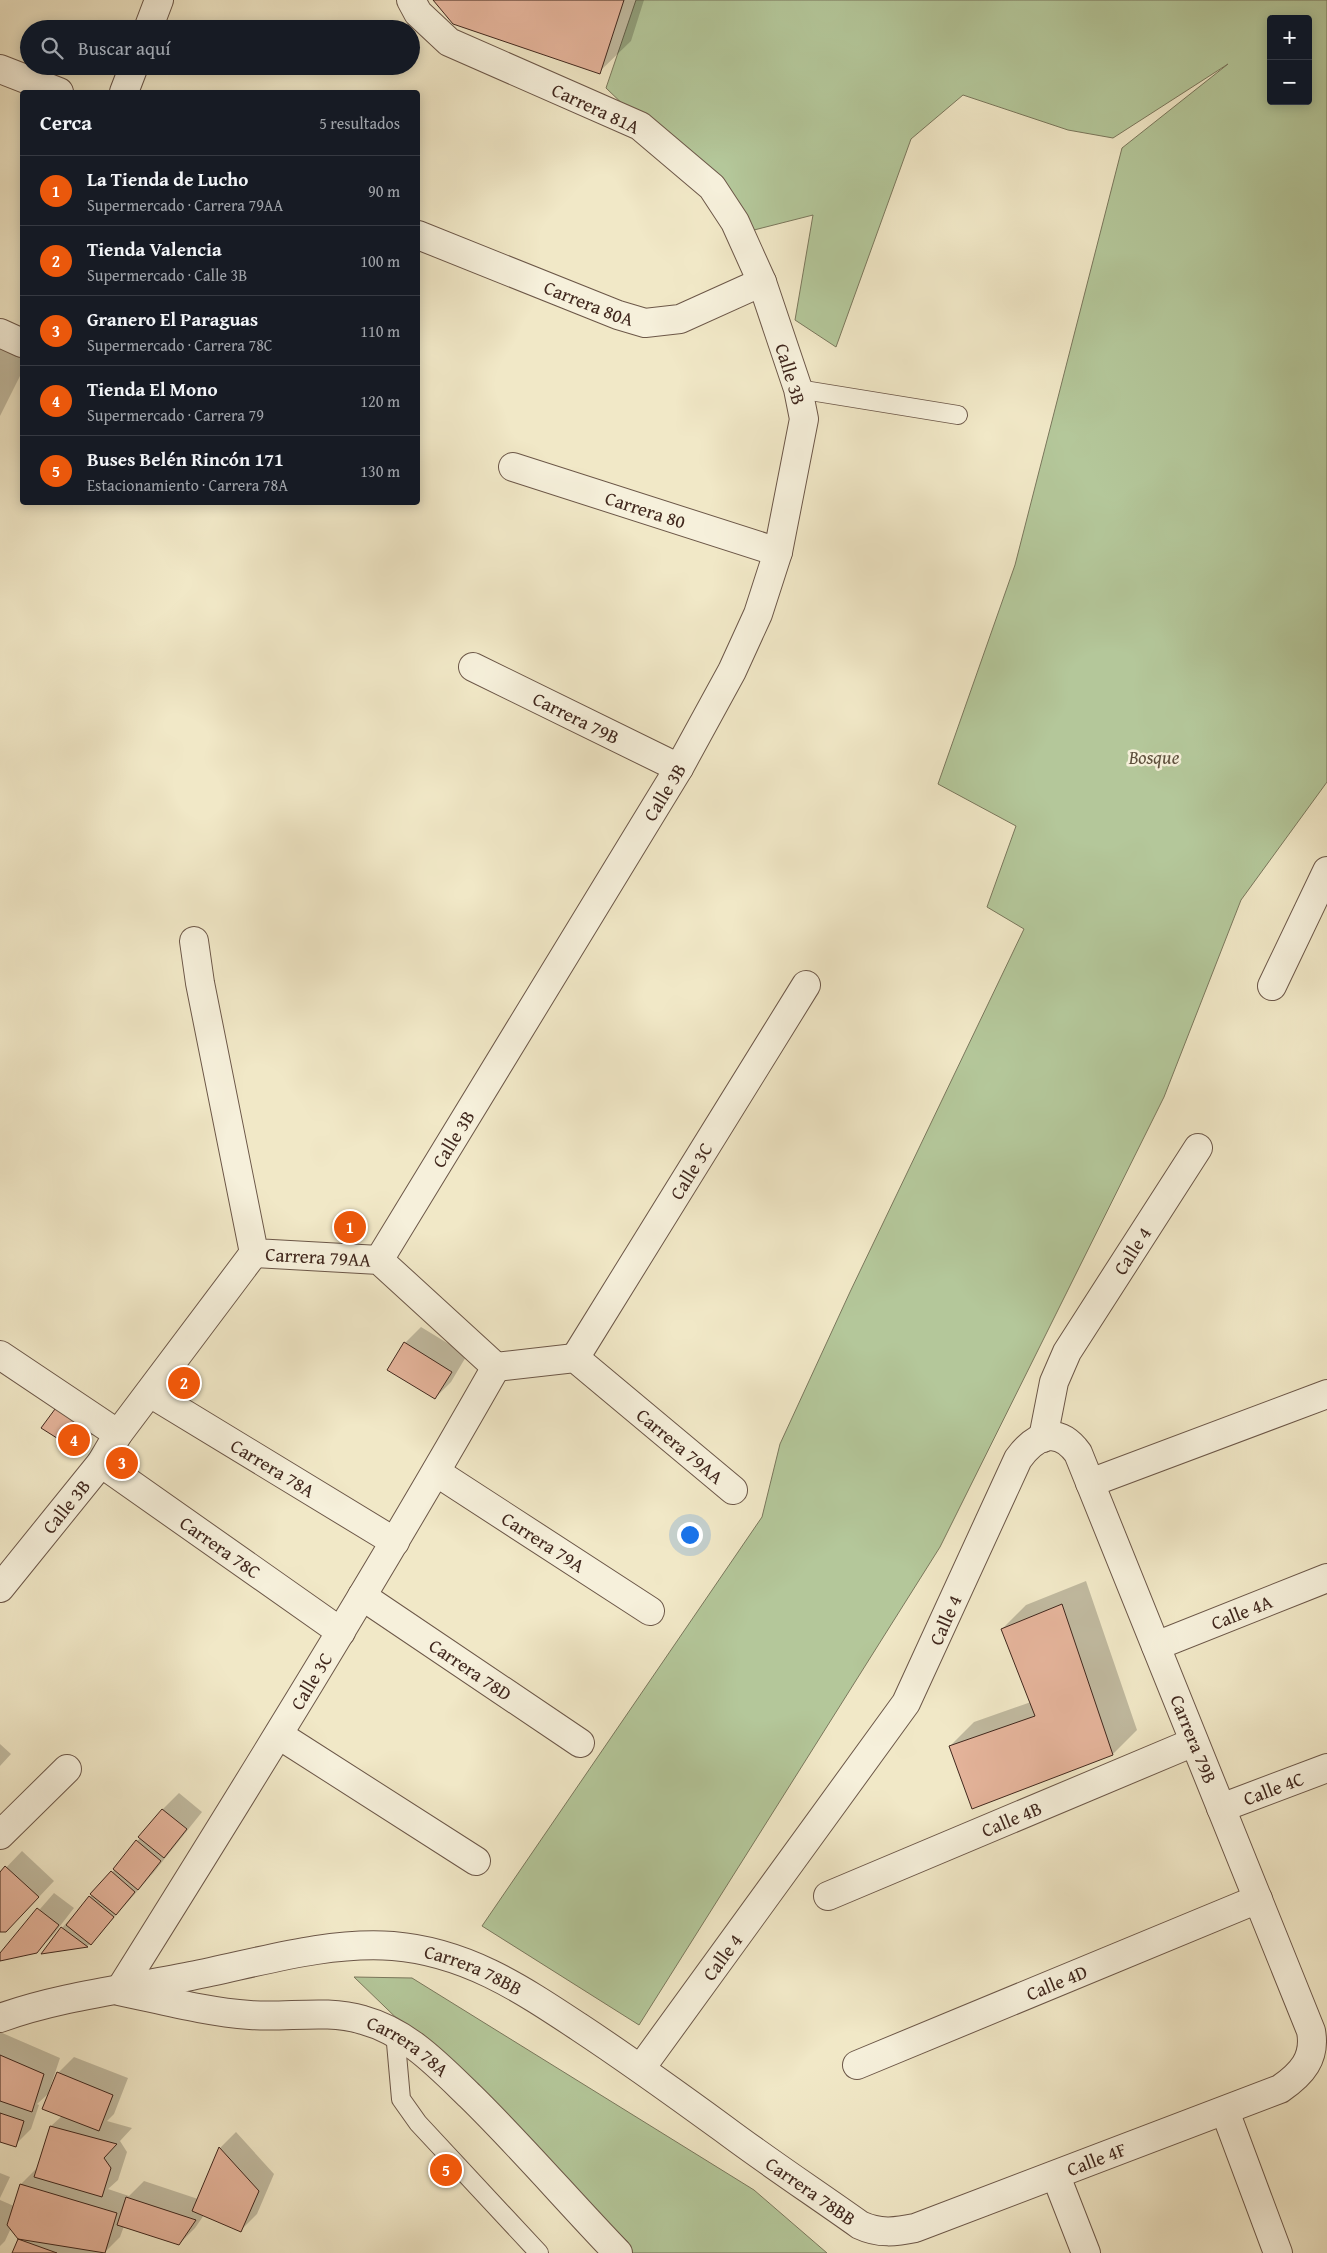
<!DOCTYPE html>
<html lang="es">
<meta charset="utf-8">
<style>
body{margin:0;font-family:"Gentium Book Plus",serif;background:#20242c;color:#f1f3f6}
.controls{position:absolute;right:15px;top:15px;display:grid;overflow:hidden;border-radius:5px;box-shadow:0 2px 12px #0003}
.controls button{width:45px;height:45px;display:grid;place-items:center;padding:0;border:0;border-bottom:1px solid #363941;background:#171b24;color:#f1f3f6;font:25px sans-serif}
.you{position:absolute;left:689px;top:1534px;width:18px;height:18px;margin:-12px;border:4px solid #fff;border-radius:50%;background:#1a73e8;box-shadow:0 0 0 8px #1a73e833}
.badge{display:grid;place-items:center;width:32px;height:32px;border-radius:50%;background:#ea580c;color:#fff;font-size:16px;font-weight:700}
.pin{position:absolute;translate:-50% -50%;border:2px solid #fff;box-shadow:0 1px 5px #0006}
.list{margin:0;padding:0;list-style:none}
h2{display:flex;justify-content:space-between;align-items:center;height:65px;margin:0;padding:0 20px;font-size:21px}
h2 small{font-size:16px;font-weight:400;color:#9ea1a6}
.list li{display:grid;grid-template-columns:32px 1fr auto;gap:15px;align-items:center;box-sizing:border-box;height:70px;padding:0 20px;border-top:1px solid #363941}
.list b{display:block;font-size:19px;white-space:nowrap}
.list p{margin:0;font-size:16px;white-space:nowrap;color:#9ea1a6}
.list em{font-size:16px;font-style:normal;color:#9ea1a6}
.icon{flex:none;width:28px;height:28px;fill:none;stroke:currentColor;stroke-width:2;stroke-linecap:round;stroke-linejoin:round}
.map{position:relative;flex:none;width:1327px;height:2253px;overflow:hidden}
.search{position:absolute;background:#171b24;box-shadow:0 2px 12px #0003;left:20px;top:20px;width:400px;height:55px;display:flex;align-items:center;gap:12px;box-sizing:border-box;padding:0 18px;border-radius:28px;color:#9ea1a6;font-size:19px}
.panel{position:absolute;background:#171b24;box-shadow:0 2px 12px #0003;left:20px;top:90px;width:400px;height:415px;border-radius:5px}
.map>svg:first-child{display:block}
.green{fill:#b4c79a;stroke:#7a775c;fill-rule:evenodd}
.shadow{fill:#0003}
.building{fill:#e5b49b;stroke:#40271d}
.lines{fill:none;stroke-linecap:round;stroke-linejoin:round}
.service-casing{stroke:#6c5748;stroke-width:20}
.pedestrian-casing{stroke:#6c5748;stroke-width:30}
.minor-casing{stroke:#6c5748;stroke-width:30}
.service{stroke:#f6f0db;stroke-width:18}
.pedestrian{stroke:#f6f0db;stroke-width:28}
.minor{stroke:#f6f0db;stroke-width:28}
.labels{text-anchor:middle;stroke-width:5;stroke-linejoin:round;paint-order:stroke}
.street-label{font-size:19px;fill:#40271d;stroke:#f6f0db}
.park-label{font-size:19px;font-style:italic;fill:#5d4f3c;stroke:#f6f0db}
</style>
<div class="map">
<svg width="1327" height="2253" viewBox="0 0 1327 2253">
<rect width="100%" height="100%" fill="#f1e8c7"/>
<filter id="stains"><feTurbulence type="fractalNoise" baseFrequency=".004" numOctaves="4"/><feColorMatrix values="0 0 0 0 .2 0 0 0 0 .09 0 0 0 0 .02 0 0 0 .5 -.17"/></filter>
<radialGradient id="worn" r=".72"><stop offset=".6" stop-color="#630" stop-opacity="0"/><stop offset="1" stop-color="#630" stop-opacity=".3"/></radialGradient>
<!-- green -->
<path class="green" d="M636 0H1327V782L1241 900 1164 1097 940 1547 639 2025 482 1926 762 1517 780 1444 850 1292 1024 929 987 907 1016 826 938 784 1015 565 1122 148 1228 64 1113 138 1068 130 963 95 911 139 836 347 795 320 813 215 754 230 606 88ZM1271 19H1308V101H1271Z
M354 1977 412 1978 754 2190 827 2253H625L628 2242Z"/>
<!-- shadow -->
<path class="shadow" d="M436 0H644L631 41 599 72Z
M0 345 22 354V372L0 416Z
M421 1327 467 1355 451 1382 435 1398 405 1343Z
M102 1420 87 1442 79 1450Z
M1086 1581 1137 1730 1113 1754 950 1746 974 1722 1031 1702 1002 1629 1026 1605Z
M0 1744 11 1754 0 1766Z
M179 1793 202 1812 154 1872 91 1944 87 1946 44 1952 62 1928 115 1869 163 1809Z
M22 1851 54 1881 22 1915 0 1931V1874Z
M54 1893 74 1908 53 1935 37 1952 0 1959V1955Z
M0 2032 60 2058 48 2094 37 2104 39 2105 31 2129 15 2145 0 2140Z
M74 2057 128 2078 114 2114 107 2121 132 2128 120 2141 127 2152 118 2180 108 2189 129 2196 144 2181 198 2199 220 2148 236 2132 274 2174 257 2214 241 2230 204 2215 195 2228 179 2244 124 2226 120 2237 104 2253H14L19 2238 11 2228 5 2241 0 2246V2200L14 2206 21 2184 37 2168 51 2126 62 2116 58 2073Z
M0 2173 10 2177 0 2198Z"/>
<!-- building -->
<path class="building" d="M433 0H624L600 74 453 24Z
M404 1342 452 1372 435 1399 387 1370Z
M58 1405 95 1428 79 1452 41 1428Z
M1062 1604 1113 1755 972 1809 949 1746 1035 1716 1001 1629Z
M162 1809 187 1829 164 1858 138 1837Z
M136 1840 161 1861 138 1890 113 1869Z
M5 1866 39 1897 6 1932H0V1872Z
M111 1871 135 1892 116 1915 90 1894Z
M89 1896 114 1917 91 1945 66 1925Z
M37 1908 59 1925 37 1953 0 1961V1953Z
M61 1927 88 1947 41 1954Z
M0 2055 44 2074 32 2112 0 2101Z
M57 2072 113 2095 99 2131 42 2109Z
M0 2113 24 2121 16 2147 0 2142Z
M50 2126 117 2144 104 2158 111 2168 102 2197 34 2177Z
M219 2147 259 2191 241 2232 192 2211Z
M20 2184 117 2213 105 2253 18 2239 7 2225Z
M126 2197 196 2220 179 2245 117 2225Z
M18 2239 57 2253H12Z"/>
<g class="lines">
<defs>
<path id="service" d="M798 389 958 415
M395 2032 401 2099 418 2123 539 2253"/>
<g id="pedestrian">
<path id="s1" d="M150 1393 395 1542"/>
<path id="s2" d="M101 1463 341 1632"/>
<path d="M1090 1483 1327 1394"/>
<path id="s3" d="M1156 1646 1327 1578"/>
<path id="s4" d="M1221 1808 1327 1768"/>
<path id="s5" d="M828 1896 1194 1742"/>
<path id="s6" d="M857 2065 1258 1899"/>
<path d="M1225 2111 1278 2253"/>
<path d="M1056 2176 1086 2253"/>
</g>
<g id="minor">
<path d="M148 29 159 0"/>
<path d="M0 69 59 92"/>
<path d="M124 92 134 66"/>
<path id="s7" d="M418 235 618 315 645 323 680 319 762 282"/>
<path d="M0 333 22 343"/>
<path id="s8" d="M513 467 778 552"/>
<path id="s9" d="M473 667 679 768"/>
<path id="s10" d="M194 941 200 983 254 1253 379 1260 496 1367 575 1358 733 1490"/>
<path d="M1272 986 1327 871"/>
<path id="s11" d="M379 1260 679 768 732 671 758 614 778 552 804 419 798 389 762 282 735 222 712 187 640 126 449 42 418 13 411 0"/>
<path d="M0 1355 118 1434"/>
<path id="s12" d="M575 1358 806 985"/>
<path id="s13" d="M496 1367C376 1578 248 1785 119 1991 162 2000 206 2012 250 2015 287 2018 326 2009 363 2020 407 2032 438 2065 470 2096 521 2146 568 2201 618 2253"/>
<path id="s14" d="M1043 1438 1054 1382 1067 1352 1198 1148"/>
<path id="s15" d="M436 1472 650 1611"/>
<path id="s16" d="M0 1588 101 1463 118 1434 254 1253"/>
<path id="s17" d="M362 1596 580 1743"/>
<path d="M279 1735 476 1861"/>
<path d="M0 1835 67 1769"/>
<path id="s18" d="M0 2018C61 1996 128 1989 191 1976 257 1963 326 1941 393 1946 466 1952 520 1988 579 2027 629 2060 676 2094 724 2129 768 2162 815 2193 860 2225 879 2234 896 2232 915 2228L1280 2089C1302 2074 1316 2058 1311 2031L1078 1453C1058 1426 1036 1434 1018 1459L906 1703 641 2068"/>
</g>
</defs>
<!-- service casing -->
<use href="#service" class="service-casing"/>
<!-- pedestrian casing -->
<use href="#pedestrian" class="pedestrian-casing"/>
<!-- minor casing -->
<use href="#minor" class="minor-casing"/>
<!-- service -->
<use href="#service" class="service"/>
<!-- pedestrian -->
<use href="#pedestrian" class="pedestrian"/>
<!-- minor -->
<use href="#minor" class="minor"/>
</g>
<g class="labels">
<!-- street labels -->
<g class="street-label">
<text transform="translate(596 108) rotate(25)" y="7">Carrera 81A</text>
<text dy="7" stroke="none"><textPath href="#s7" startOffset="184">Carrera 80A</textPath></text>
<text transform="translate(791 374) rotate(73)" y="7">Calle 3B</text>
<text dy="7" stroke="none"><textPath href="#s8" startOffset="139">Carrera 80</textPath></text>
<text dy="7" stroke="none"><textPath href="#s9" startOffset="115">Carrera 79B</textPath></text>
<text dy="7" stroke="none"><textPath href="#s11" startOffset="548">Calle 3B</textPath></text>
<text dy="7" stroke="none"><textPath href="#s11" startOffset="142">Calle 3B</textPath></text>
<text dy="7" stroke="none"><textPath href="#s12" startOffset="220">Calle 3C</textPath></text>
<text dy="7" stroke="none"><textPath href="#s14" startOffset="210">Calle 4</textPath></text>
<text dy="7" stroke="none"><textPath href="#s10" startOffset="382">Carrera 79AA</textPath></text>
<text dy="7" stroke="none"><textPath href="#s10" startOffset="818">Carrera 79AA</textPath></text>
<text dy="7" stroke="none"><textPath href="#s1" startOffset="144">Carrera 78A</textPath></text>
<text dy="7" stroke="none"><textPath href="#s16" startOffset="105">Calle 3B</textPath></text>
<text dy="7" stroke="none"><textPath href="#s15" startOffset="128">Carrera 79A</textPath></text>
<text dy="7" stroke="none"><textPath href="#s2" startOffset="146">Carrera 78C</textPath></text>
<text dy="7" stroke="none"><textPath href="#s3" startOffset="92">Calle 4A</textPath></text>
<text transform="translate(945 1620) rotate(-66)" y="7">Calle 4</text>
<text dy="7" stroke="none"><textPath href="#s17" startOffset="131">Carrera 78D</textPath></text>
<text transform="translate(311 1681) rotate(-59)" y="7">Calle 3C</text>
<text transform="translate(1194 1739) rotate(68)" y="7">Carrera 79B</text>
<text dy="7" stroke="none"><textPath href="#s4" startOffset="56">Calle 4C</textPath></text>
<text dy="7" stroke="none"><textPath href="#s5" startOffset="199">Calle 4B</textPath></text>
<text transform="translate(722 1957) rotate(-54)" y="7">Calle 4</text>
<text dy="7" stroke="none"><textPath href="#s18" startOffset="485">Carrera 78BB</textPath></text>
<text dy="7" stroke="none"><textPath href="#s6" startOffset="216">Calle 4D</textPath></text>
<text dy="7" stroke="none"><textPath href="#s13" startOffset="1028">Carrera 78A</textPath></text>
<text dy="7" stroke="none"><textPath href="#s18" startOffset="1200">Calle 4F</textPath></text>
<text dy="7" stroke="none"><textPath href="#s18" startOffset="890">Carrera 78BB</textPath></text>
</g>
<!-- park labels -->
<g class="park-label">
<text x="1154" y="764">Bosque</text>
</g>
</g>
<rect width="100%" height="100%" filter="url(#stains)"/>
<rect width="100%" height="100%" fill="url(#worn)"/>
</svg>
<div class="controls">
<button>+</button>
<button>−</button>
</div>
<div class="you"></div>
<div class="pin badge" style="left:350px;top:1227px">1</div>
<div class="pin badge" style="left:184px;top:1383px">2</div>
<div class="pin badge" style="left:122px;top:1463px">3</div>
<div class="pin badge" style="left:74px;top:1440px">4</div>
<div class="pin badge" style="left:446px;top:2170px">5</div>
<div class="search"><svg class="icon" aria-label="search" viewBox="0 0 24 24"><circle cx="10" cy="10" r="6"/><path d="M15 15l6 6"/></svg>Buscar aquí</div>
<section class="panel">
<h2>Cerca<small>5 resultados</small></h2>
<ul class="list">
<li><span class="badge">1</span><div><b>La Tienda de Lucho</b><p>Supermercado · Carrera 79AA</p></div><em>90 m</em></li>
<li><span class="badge">2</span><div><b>Tienda Valencia</b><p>Supermercado · Calle 3B</p></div><em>100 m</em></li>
<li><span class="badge">3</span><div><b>Granero El Paraguas</b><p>Supermercado · Carrera 78C</p></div><em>110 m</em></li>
<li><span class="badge">4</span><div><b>Tienda El Mono</b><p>Supermercado · Carrera 79</p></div><em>120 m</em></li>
<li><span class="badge">5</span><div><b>Buses Belén Rincón 171</b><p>Estacionamiento · Carrera 78A</p></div><em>130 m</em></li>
</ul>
</section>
</div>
